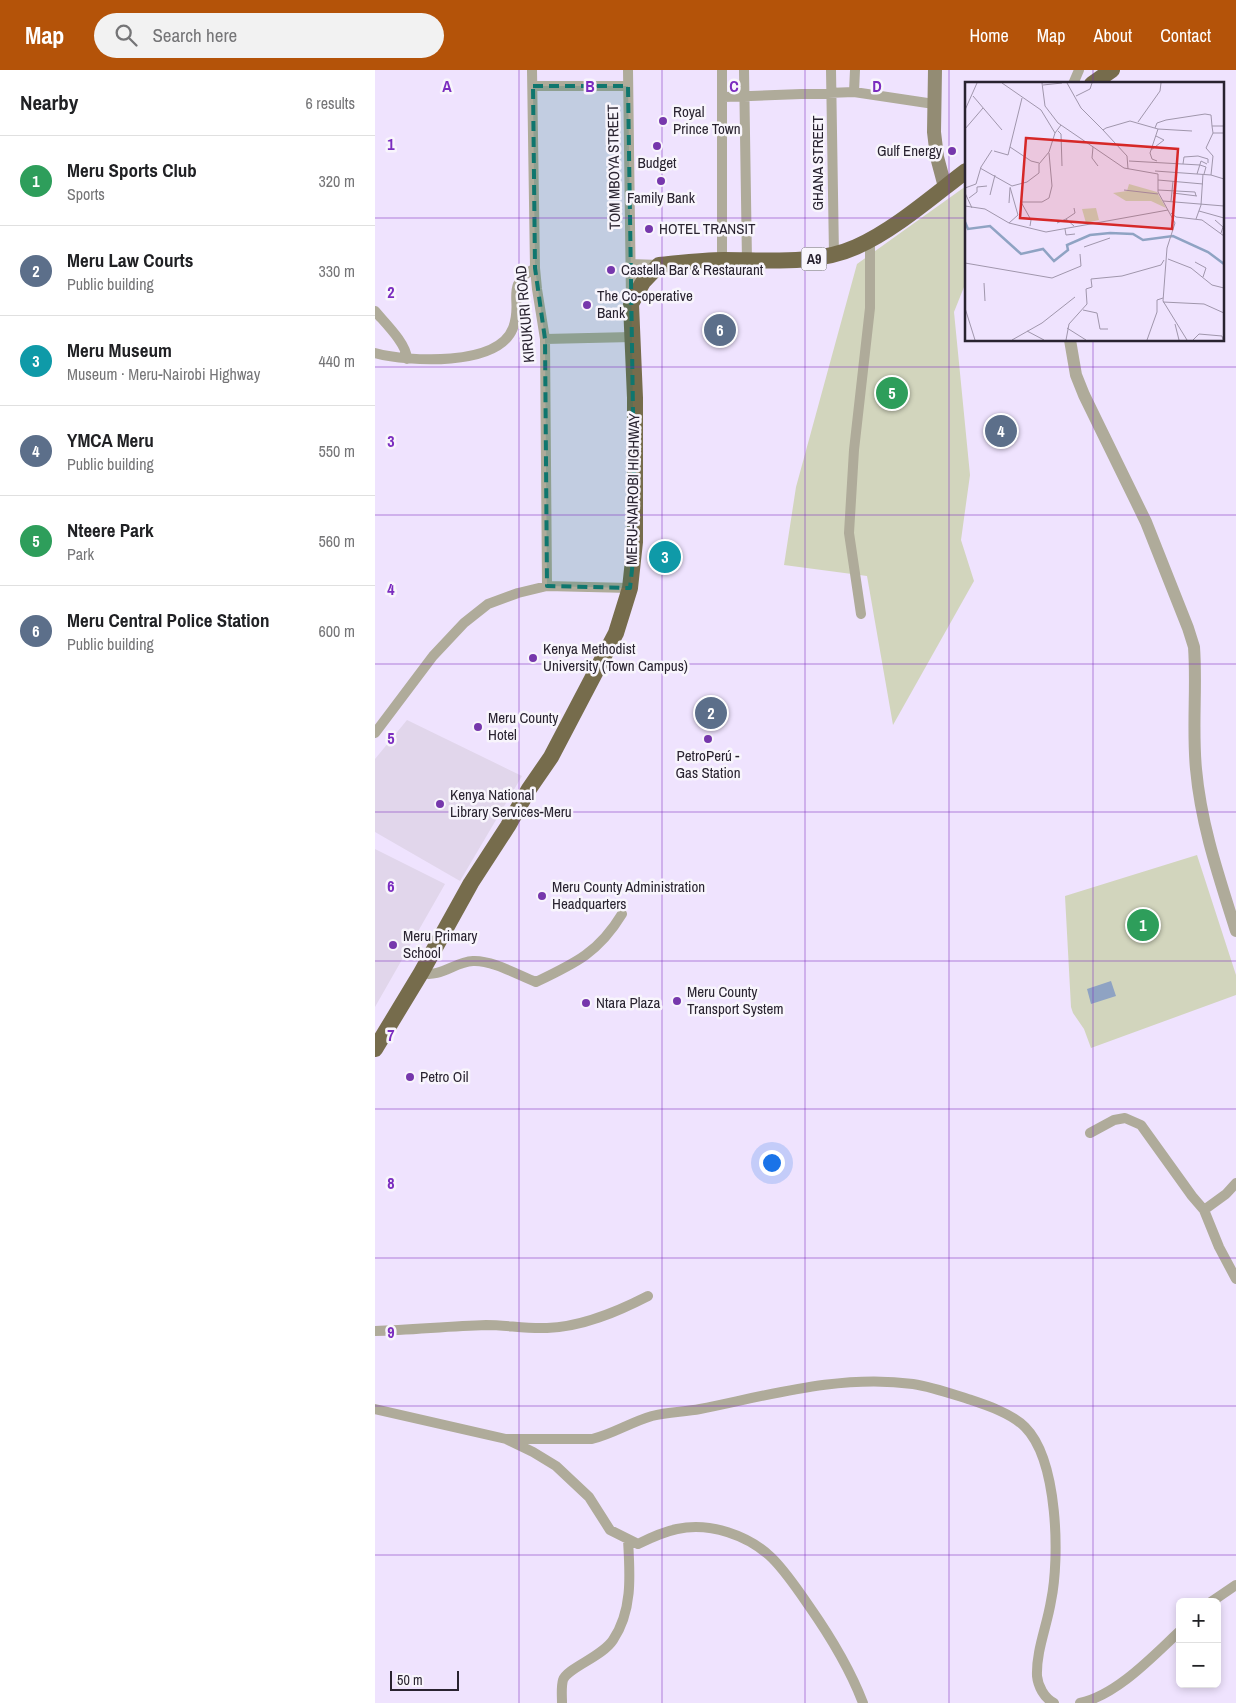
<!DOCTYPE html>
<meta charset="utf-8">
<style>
body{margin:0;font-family:"Archivo Narrow",sans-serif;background:#f2f2f2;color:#202124}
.controls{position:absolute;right:15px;bottom:15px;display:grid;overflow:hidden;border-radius:8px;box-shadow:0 2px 8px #0003}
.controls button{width:45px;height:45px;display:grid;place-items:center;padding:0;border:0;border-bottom:1px solid #e0e0e0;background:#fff;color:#202124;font:25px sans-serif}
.scale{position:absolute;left:15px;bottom:12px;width:69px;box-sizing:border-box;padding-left:5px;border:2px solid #292330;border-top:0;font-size:14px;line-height:18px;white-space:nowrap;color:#292330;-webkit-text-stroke:4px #f8f5fc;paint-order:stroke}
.you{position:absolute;left:396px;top:1092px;width:18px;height:18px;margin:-12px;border:4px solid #fff;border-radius:50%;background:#1a73e8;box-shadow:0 0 0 8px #1a73e833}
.badge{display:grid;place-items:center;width:32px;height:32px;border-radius:50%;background:#b45309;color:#fff;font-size:16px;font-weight:700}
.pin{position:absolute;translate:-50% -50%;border:2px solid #fff;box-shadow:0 1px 5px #0006}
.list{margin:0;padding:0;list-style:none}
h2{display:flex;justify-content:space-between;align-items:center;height:65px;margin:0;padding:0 20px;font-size:21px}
h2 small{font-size:16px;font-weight:400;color:#757577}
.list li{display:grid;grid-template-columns:32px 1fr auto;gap:15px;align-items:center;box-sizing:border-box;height:90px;padding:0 20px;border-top:1px solid #e0e0e0}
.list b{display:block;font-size:19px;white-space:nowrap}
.list p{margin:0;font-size:16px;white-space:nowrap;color:#757577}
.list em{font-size:16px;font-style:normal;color:#757577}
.icon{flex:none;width:28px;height:28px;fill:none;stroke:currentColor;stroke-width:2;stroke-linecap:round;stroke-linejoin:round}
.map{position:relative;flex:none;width:861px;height:1633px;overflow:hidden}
header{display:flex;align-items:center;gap:30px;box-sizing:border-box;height:70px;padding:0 25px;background:#b45309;color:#fff}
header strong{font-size:24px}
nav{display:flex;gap:28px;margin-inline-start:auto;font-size:18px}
.search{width:350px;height:45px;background:#f2f2f2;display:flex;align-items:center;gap:12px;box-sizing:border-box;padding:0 18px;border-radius:28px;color:#757577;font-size:19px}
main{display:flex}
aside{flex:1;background:#fff}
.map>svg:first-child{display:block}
.education{fill:#e1d6eb}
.green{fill:#d2d5bd}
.water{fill:#8fa3c3}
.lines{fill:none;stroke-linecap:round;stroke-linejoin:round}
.minor{stroke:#afab9a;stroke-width:10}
.tertiary{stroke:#afab9a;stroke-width:12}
.secondary{stroke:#938c74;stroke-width:14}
.trunk{stroke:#766c4c;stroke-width:16}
.marked{fill:#0f766e;fill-opacity:0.2;stroke:#0f766e;stroke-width:4;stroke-dasharray:10 6;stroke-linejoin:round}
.grid{fill:none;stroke:#7b2cbf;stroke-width:1;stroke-opacity:0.55}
.poi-dot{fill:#7637ac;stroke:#f8f5fc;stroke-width:2}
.labels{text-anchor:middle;stroke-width:5;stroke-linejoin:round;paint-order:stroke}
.shield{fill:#f8f5fc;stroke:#67626d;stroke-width:1}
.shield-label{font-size:14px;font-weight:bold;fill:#292330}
.poi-label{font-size:15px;fill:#292330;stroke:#f8f5fc;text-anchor:start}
.street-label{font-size:15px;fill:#292330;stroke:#f8f5fc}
.inset-river{fill:none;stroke:#8fa3c3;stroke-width:2.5}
.inset-road{fill:none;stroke:#a096ac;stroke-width:1}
.view{fill:#d62828;fill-opacity:0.15;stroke:#d62828;stroke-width:2.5}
.inset-edge{fill:none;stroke:#292330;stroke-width:2.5}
.grid-label{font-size:16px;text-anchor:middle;font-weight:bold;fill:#7b2cbf;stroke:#f8f5fc;stroke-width:5;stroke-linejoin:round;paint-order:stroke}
</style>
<header>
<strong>Map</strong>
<div class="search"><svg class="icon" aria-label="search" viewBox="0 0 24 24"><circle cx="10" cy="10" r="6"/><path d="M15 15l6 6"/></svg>Search here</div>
<nav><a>Home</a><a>Map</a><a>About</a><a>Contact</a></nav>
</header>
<main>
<aside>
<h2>Nearby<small>6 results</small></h2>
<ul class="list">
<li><span class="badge" style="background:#2e9e5b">1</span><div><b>Meru Sports Club</b><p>Sports</p></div><em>320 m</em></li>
<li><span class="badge" style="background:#5c6f8a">2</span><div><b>Meru Law Courts</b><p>Public building</p></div><em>330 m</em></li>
<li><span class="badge" style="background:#0f9aa8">3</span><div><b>Meru Museum</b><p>Museum · Meru-Nairobi Highway</p></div><em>440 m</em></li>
<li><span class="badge" style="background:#5c6f8a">4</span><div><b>YMCA Meru</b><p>Public building</p></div><em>550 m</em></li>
<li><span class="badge" style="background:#2e9e5b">5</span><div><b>Nteere Park</b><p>Park</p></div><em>560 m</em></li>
<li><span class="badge" style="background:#5c6f8a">6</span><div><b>Meru Central Police Station</b><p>Public building</p></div><em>600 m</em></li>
</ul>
</aside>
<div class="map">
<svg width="861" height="1633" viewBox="0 0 861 1633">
<rect width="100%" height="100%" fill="#efe3fe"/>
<!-- education -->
<path class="education" d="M32 650 147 706 85 811 0 762V689Z
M0 779 70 814 0 937Z"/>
<!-- green -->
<path class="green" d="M591 116V212L579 242 595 405 586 470 599 511 518 655 492 506 409 495 421 417 482 194Z
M822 785 861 905V925L716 978 709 959 698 943 696 937 690 826Z"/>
<!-- water -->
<path class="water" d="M736 911 741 926 716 934 712 919Z"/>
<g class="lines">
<!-- minor -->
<path class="minor" d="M157 0 160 198 162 219 170 269 172 516
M253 0 256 231
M369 0 372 191
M456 0 459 185
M698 14 704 0
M158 16H253
M479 22 480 0
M349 27 479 22 559 34
M347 190V0
M255 194 284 195
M0 241C10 253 32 274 32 289
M170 269 257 267
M0 283C33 292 123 297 138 258 149 231 128 216 160 198
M486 544 474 463 479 380 495 238V170
M0 663 58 586 89 553 113 534 143 523 172 516 255 518
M46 903C66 908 79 892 98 891 117 890 143 905 161 912 201 893 224 882 247 844
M715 1063 739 1050 750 1048 766 1055 817 1126 829 1140
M861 1113 851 1124 829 1140 844 1177 861 1209
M0 1261C37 1260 74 1256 111 1255 131 1255 151 1259 172 1258 207 1257 242 1242 273 1226
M0 1339 131 1369 158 1382 181 1396 214 1427 235 1460 263 1474C275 1468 288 1462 302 1459 335 1452 373 1465 397 1488 411 1502 423 1520 434 1536 455 1566 475 1599 488 1633
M131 1369H217C238 1364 256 1352 277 1346 293 1342 309 1342 325 1339 395 1325 466 1304 538 1314 557 1317 574 1323 593 1329 611 1335 636 1343 650 1357 683 1390 685 1488 676 1531 672 1556 661 1581 662 1606 663 1616 669 1628 679 1633
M836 1532 861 1515
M187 1633C187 1626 186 1617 188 1610 192 1598 227 1587 238 1570 258 1540 255 1504 253 1470
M705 1633C742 1625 778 1586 805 1561"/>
<!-- tertiary -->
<path class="tertiary" d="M695 270 701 305 709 325 771 452 813 558 819 577C822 617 817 658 821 699 826 755 844 807 861 861"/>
<!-- secondary -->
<path class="secondary" d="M560 0 559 62 562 87 570 117"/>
<!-- trunk -->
<path class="trunk" d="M717 14 737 0
M0 979 46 903 96 813 133 756 154 719 176 687 241 563 255 518 260 472V328L256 234 268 212 284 195C305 193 327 190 349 190 392 190 441 195 481 177 518 161 558 126 591 101"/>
</g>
<!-- marked area -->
<path class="marked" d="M158 16H253L260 472 255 518 172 516 170 269 160 198Z"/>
<!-- grid -->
<path class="grid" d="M144 0V1633M287 0V1633M430 0V1633M574 0V1633M718 0V14M0 148H591M847 148H861M718 270V1633M0 297H861M0 445H861M0 594H861M0 742H861M0 891H861M0 1039H861M0 1188H861M0 1336H861M0 1485H861"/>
<!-- markers -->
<g class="poi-dot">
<circle cx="288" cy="51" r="5"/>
<circle cx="282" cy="76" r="5"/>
<circle cx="577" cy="81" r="5"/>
<circle cx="286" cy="111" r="5"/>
<circle cx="274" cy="159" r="5"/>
<circle cx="236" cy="200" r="5"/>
<circle cx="212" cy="235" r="5"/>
<circle cx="158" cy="588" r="5"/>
<circle cx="103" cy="657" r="5"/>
<circle cx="333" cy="669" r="5"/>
<circle cx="65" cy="734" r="5"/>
<circle cx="167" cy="826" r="5"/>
<circle cx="18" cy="875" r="5"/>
<circle cx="302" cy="931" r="5"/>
<circle cx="211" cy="933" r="5"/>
<circle cx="35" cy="1007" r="5"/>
</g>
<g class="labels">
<!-- shield labels -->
<rect class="shield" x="426.5" y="177.5" width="25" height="23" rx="4"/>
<g class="shield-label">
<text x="439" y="194">A9</text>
</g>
<!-- poi labels -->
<g class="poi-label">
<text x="298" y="47">Royal<tspan x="298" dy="17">Prince Town</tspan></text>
<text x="567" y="86" text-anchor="end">Gulf Energy</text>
<text x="282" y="98" text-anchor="middle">Budget</text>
<text x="286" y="133" text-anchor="middle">Family Bank</text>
<text x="284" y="164">HOTEL TRANSIT</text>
<text x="246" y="205">Castella Bar &amp; Restaurant</text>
<text x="222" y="231">The Co-operative<tspan x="222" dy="17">Bank</tspan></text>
<text x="168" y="584">Kenya Methodist<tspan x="168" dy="17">University (Town Campus)</tspan></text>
<text x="113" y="653">Meru County<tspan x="113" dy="17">Hotel</tspan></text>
<text x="333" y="691" text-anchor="middle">PetroPerú -<tspan x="333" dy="17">Gas Station</tspan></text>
<text x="75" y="730">Kenya National<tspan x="75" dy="17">Library Services-Meru</tspan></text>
<text x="177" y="822">Meru County Administration<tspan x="177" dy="17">Headquarters</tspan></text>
<text x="28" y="871">Meru Primary<tspan x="28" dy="17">School</tspan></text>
<text x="312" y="927">Meru County<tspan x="312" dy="17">Transport System</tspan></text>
<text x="221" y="938">Ntara Plaza</text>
<text x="45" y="1012">Petro Oil</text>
</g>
<!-- street labels -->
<g class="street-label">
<text transform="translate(443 93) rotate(-90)" y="5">GHANA STREET</text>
<text transform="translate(239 97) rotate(-91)" y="5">TOM MBOYA STREET</text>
<text transform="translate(150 244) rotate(-95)" y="5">KIRUKURI ROAD</text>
<text transform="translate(258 419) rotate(-89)" y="5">MERU-NAIROBI HIGHWAY</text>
</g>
</g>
<!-- overview -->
<g transform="translate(590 12)">
<rect width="259" height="259" fill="#efe3fe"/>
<path d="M164 102 192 110 201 126 186 119H161L148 111 162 109ZM131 126 134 138 121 141 117 127Z" fill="#d2d5bd"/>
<path class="inset-river" d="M0 140 3 147 25 144 56 172 78 167 89 179 103 168 102 163 125 153 145 151 168 152 178 158 208 154 243 170 259 182"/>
<path class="inset-road" d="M37 1 76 28 90 51 96 43M77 1 80 24 93 41 159 86 193 92V110L210 141 202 166 198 219 222 258M102 1 116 26 138 48M78 3 97 1M8 14 37 48M111 14 125 7 127 1M0 28 12 1M173 40 195 9 196 1M247 44 248 51H259M190 46 192 41 201 38 240 32 246 33 247 44H259M0 47 18 26M93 49 96 52 97 84M45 65 66 79 74 81M128 65 127 76 133 84M186 68 199 58 191 54M29 69 43 73 57 16M164 79 235 83 241 85 239 92M192 79 187 77 185 71 193 47M218 82 219 75 233 74 243 77V81M15 86 47 104 62 100 74 91V82L84 70 90 51M163 87 162 74 138 48 141 46 165 39 193 47 227 49M190 89 246 93 259 97M232 92 236 79 242 82M246 93 248 74 241 66 248 51M193 98 238 102M0 106 11 102 16 85 27 68M159 108 193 112M193 108 230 110 231 114M0 111 7 126M208 111 232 114M25 113 30 93M4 116 12 110V105L22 104M198 119 259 124M206 119 208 99M44 121 45 106M0 124 20 127 44 141 81 150 203 128M234 129 259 136M206 131 211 135 237 138 259 154M101 137 110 131 109 126M231 137 236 123 238 92M250 138 258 145 256 151M44 141 53 133 45 105M92 141 101 137 109 144M65 144 66 138 56 120H77L84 116 87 104 84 71M100 147 101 153 110 152M119 165 145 156M203 177 226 186 247 203 259 206M230 180 241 186 238 195M0 181 87 196 116 184 115 172M19 201 20 219M198 220 239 222 259 231M0 226 10 258M118 228 132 231 135 247H143M210 242 214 258M102 246 121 258M62 249 79 258M47 258 77 241 110 215M101 258 104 242 122 222 121 207 127 205 126 197 157 194 196 183 199 178M182 258 192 230V218L198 216M228 258 234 252 257 254 258 258"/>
<path class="view" d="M61 56 213 67 207 147 55 136Z"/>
<rect width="259" height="259" class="inset-edge"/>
</g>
<g class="grid-label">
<text x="72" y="22">A</text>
<text x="215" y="22">B</text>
<text x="359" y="22">C</text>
<text x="502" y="22">D</text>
<text x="16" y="80">1</text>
<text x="16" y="228">2</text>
<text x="16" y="377">3</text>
<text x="16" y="525">4</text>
<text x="16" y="674">5</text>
<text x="16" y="822">6</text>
<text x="16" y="971">7</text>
<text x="16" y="1119">8</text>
<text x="16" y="1268">9</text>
</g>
</svg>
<div class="controls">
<button>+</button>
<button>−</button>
</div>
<div class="scale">50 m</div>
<div class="you"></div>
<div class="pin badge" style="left:768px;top:855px;background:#2e9e5b">1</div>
<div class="pin badge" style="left:336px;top:643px;background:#5c6f8a">2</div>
<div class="pin badge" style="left:290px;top:487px;background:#0f9aa8">3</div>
<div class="pin badge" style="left:626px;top:361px;background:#5c6f8a">4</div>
<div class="pin badge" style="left:517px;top:323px;background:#2e9e5b">5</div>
<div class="pin badge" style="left:345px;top:260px;background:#5c6f8a">6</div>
</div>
</main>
